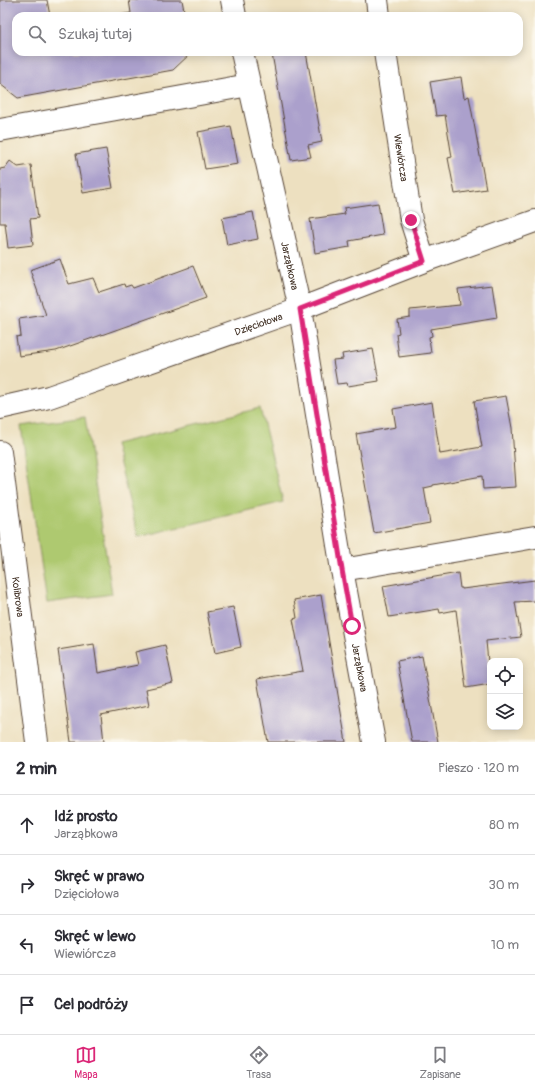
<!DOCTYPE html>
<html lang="pl">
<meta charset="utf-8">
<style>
body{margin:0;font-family:Pangolin,sans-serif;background:#f7f7f7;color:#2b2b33}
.controls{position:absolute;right:12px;bottom:12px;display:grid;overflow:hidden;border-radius:8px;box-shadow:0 2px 10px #0003}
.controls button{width:36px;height:36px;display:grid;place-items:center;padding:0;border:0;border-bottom:1px solid #e1e1e2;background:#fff;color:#2b2b33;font:20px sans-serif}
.stop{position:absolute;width:12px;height:12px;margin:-9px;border:3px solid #db2777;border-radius:50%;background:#fff}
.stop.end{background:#db2777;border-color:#fff;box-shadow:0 1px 4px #0008}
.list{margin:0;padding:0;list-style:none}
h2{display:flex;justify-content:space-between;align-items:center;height:52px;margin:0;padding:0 16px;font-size:17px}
h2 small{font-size:13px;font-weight:400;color:#7c7c81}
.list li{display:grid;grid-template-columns:26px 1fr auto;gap:12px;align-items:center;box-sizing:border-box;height:60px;padding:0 16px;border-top:1px solid #e1e1e2}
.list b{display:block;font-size:15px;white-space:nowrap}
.list p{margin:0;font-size:13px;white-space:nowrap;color:#7c7c81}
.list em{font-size:13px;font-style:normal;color:#7c7c81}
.icon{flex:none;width:22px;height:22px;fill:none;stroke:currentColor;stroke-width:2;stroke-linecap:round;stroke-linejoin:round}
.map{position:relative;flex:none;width:535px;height:742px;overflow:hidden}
.search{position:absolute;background:#fff;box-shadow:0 2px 10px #0003;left:12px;right:12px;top:12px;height:44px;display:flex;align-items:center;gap:10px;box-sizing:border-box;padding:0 14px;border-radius:12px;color:#7c7c81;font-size:15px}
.sheet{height:292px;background:#fff}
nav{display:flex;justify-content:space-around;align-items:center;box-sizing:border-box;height:56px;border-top:1px solid #e1e1e2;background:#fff;font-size:11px;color:#7c7c81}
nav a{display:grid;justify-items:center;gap:2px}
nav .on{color:#db2777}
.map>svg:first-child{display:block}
.green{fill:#aec970;stroke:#747a47}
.building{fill:#aba0cc}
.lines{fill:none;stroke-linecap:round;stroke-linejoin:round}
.street-casing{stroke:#564536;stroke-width:24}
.street{stroke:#fff;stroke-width:22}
.route{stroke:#db2777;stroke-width:5}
.labels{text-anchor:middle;stroke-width:3.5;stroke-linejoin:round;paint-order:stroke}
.street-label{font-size:10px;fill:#3b2a1e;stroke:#fbf7ec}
</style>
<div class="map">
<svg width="535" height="742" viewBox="0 0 535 742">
<rect width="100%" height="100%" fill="#fbf7ec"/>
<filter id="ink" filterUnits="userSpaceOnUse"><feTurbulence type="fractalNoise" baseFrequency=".025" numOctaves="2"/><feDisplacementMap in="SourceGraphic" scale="8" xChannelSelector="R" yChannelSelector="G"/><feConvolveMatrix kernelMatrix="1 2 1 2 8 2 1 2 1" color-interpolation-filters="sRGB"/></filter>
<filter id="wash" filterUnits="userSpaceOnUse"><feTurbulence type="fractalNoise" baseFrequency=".012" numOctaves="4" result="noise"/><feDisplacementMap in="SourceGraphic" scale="16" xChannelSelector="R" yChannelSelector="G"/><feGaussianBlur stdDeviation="0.9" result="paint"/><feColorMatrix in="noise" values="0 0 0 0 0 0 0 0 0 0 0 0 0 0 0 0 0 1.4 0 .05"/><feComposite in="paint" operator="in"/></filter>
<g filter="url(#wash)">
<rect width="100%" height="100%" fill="#ede0c0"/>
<!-- green -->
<path class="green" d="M260 408 283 502 138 537 115 444Z
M85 417 112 594 47 603 21 426Z"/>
<g id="blocks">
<!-- building -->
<path class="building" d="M0 0H47L50 16H16V52H191V53L173 70 18 98 0 84Z
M129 0H182L185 16H113L131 13Z
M287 52H306L322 142 308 145 311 157 291 160 272 54Z
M461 77 464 98 469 96 486 189 455 194 448 158 452 157 445 115 436 116 430 82Z
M231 126 238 164 205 169 198 132Z
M106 149 113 188 83 193 76 154Z
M10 161 18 167 31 165 38 218 30 219 33 245 8 248 5 223H0V169L5 168Z
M378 203 383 235 349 241 350 247 315 253 310 219 345 214 344 208Z
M253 212 258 239 227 245 222 218Z
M60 259 69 284 93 278 99 292 124 284 125 287 131 285 133 288 193 266 206 298 56 351 19 356 16 337 21 336 19 319 46 315 30 270Z
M492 285 497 318 431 329 432 336 429 337 431 353 399 357 396 334 399 333 397 319 410 317V310L460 305 458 289Z
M373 349 379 381 348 386 347 383 337 384 333 360 343 359 342 354Z
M506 396 512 428 516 487 483 489 482 476 433 485V486L424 488 430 523 374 533 356 434 396 427 393 409 432 402 440 454 482 447 474 401Z
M458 573 460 588H462V589L535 580V601L515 602 521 637 486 641 490 684 466 688 456 610 440 613 439 609 389 617 383 586Z
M321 595 346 742H268L257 679 303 671 293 619 297 618 294 600Z
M233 607 241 647 215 653 207 612Z
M94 644 98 673 138 665 135 652 165 645 173 683 146 689 149 705 101 715 104 742H71L58 650Z
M422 656 429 693 438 742H412L397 661Z"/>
</g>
</g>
<g filter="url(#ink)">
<use href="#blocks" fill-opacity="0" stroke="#564536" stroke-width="1"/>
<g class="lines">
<defs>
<g id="street">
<path d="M232 0 235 16"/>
<path d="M377 0 379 16"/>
<path id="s1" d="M242 52 300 309 342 570 374 742"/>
<path id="s2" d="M385 52 411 220 424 261"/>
<path d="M0 130 249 85"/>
<path id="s3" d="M0 408 49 397 300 309 424 261 535 221"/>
<path id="s4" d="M0 452 37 742"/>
<path d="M342 570 535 537"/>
</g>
</defs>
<!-- street casing -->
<use href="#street" class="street-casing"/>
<!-- street -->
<use href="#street" class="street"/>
</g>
</g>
<g class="lines" filter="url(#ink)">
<!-- route -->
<path class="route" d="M352 626 342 570 300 309 424 261 411 220"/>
</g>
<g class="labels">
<!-- street labels -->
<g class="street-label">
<text dy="4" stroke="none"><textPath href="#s2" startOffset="107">Wiewiórcza</textPath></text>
<text dy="4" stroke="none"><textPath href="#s1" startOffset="219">Jarząbkowa</textPath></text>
<text dy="4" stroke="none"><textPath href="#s3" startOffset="272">Dzięciołowa</textPath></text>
<text dy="4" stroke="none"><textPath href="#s4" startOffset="146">Kolibrowa</textPath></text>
<text dy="4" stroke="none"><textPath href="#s1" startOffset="627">Jarząbkowa</textPath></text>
</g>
</g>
</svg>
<div class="controls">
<button><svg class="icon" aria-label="locate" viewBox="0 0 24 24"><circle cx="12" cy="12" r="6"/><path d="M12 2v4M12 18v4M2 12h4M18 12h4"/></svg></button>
<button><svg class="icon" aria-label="layers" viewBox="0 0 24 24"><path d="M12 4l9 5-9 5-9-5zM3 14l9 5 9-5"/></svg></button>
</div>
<div class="stop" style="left:352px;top:626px"></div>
<div class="stop end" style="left:411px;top:220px"></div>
<div class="search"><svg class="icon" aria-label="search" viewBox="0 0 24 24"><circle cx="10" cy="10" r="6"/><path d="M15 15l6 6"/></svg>Szukaj tutaj</div>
</div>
<section class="sheet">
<h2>2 min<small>Pieszo · 120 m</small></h2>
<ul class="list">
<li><svg class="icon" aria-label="ahead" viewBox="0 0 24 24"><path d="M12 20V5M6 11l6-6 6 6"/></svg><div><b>Idź prosto</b><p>Jarząbkowa</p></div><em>80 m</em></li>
<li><svg class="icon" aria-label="right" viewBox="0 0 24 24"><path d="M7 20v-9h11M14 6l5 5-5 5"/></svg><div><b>Skręć w prawo</b><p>Dzięciołowa</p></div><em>30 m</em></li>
<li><svg class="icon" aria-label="left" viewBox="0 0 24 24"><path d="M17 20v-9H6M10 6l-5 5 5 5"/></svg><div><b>Skręć w lewo</b><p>Wiewiórcza</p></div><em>10 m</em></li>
<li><svg class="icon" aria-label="arrive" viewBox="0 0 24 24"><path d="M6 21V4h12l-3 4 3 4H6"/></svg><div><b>Cel podróży</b></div></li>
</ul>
</section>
<nav>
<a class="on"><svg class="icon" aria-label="map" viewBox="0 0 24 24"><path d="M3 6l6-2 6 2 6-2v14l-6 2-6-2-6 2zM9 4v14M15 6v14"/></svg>Mapa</a>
<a><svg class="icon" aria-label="directions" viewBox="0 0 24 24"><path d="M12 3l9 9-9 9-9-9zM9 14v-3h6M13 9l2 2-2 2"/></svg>Trasa</a>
<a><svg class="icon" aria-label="saved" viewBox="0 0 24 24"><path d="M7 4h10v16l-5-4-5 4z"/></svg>Zapisane</a>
</nav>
